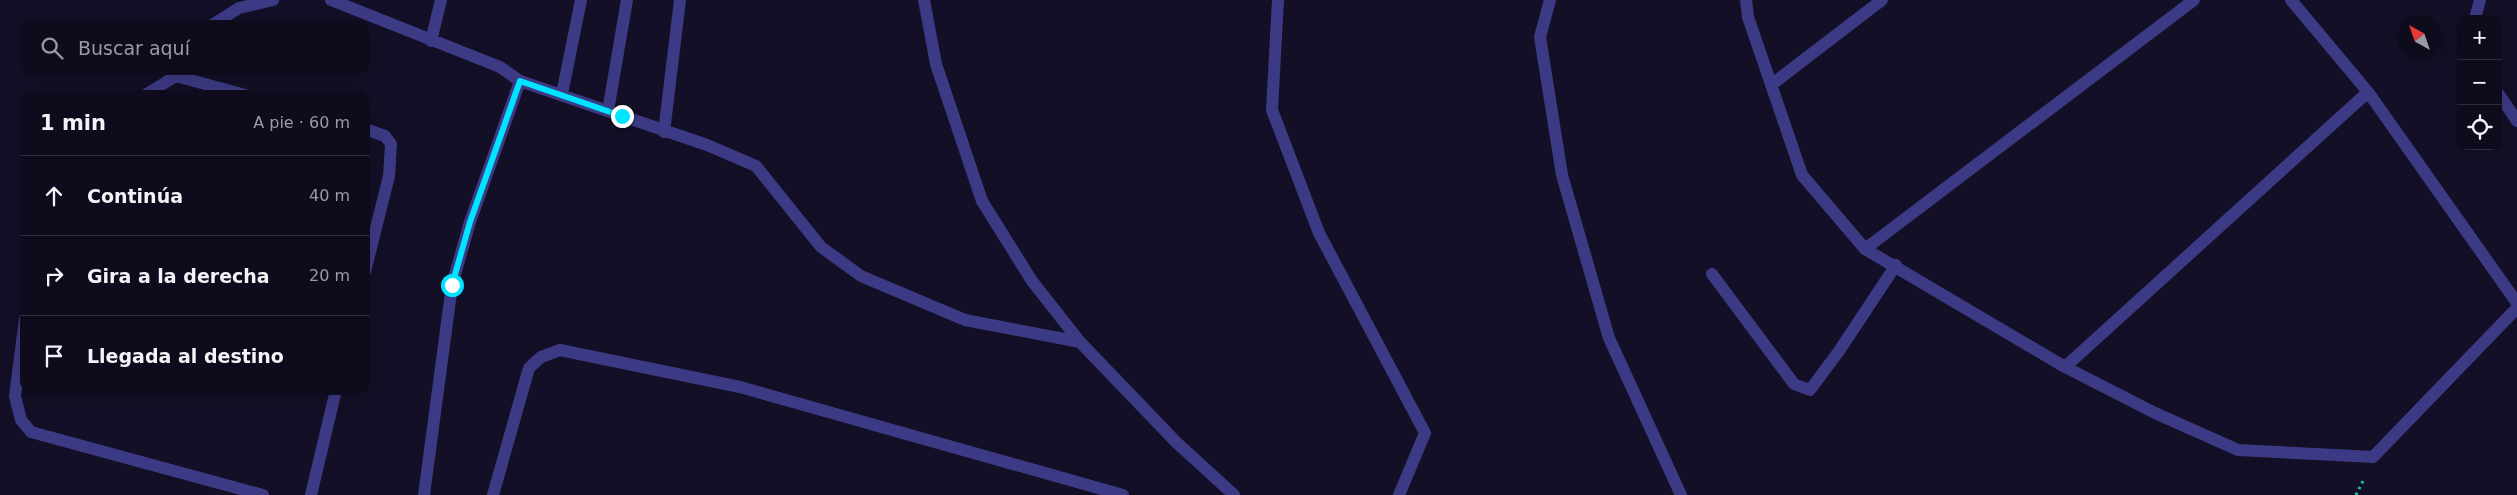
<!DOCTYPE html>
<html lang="es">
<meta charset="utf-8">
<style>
body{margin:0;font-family:"DejaVu Sans",sans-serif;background:#171425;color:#f1f3f6}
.controls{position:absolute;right:15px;top:15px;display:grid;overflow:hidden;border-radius:10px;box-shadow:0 5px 20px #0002}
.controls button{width:45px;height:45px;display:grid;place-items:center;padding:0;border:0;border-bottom:1px solid #2e2b3b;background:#0e0b1c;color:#f1f3f6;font:25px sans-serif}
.compass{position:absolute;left:2397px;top:15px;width:45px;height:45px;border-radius:50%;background:#0e0b1c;box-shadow:0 5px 20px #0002;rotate:320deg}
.stop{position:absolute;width:15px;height:15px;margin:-11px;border:4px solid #00e5ff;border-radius:50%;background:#fff}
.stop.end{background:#00e5ff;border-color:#fff;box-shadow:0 1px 5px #0008}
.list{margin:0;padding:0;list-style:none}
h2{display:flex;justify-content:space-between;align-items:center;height:65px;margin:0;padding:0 20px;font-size:21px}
h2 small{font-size:16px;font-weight:400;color:#9b9ba3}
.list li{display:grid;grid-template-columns:32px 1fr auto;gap:15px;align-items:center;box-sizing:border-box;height:80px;padding:0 20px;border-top:1px solid #2e2b3b}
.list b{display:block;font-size:19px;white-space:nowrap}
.list em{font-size:16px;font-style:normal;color:#9b9ba3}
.icon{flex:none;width:28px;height:28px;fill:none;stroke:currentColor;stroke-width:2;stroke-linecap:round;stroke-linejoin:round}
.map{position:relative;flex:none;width:2517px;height:495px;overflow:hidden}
.search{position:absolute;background:#0e0b1c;box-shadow:0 5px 20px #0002;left:20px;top:20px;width:350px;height:55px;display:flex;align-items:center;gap:12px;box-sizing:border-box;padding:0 18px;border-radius:15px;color:#9b9ba3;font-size:19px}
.panel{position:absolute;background:#0e0b1c;box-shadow:0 5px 20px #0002;left:20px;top:90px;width:350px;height:305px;border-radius:15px}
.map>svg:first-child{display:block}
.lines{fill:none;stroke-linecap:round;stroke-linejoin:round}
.path{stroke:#2fb8b0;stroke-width:3;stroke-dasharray:2.5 4;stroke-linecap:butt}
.street{stroke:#3d3a85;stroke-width:12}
.route{stroke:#00e5ff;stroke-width:6}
</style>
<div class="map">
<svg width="2517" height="495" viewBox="0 0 2517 495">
<rect width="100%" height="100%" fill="#130f26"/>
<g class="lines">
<!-- path -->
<path class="path" d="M2356 495 2363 481"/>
<!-- street -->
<path class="street" d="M331 0 500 67 520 81 470 222 452 285 424 495
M924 0 936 64 982 201 1032 281 1080 342 1176 442 1234 495
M1278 0 1272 110 1319 233 1425 433 1399 495
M1550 0 1540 37 1562 175 1609 338 1681 495
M1746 0 1748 17 1802 175 1865 249 2065 367 2155 413 2238 450 2373 457 2517 308
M2291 0 2368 92 2517 303
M2475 19 2480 0
M212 25 239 8 273 0
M431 41 441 0
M176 76 245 95
M520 81 707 145 756 166 821 247 861 276 965 320 1080 342
M1771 85 1882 0
M2498 93 2517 121
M562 94 581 0
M145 95 176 76 179 70
M608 111 627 0
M365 129 385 136 391 144 389 176 365 272
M664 132 680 0
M1865 249 2194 0
M1712 274 1794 384 1810 390 1839 351 1896 265
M25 319 15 396 21 420 31 432 263 495
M2065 367 2368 92
M311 495 336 390
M493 495 529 368 541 357 560 350 740 387 1123 495"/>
</g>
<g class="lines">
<!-- route -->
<path class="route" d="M452 285 470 222 520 81 622 116"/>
</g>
</svg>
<div class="controls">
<button>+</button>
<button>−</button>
<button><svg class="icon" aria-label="locate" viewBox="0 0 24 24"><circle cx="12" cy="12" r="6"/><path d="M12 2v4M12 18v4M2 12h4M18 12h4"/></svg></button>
</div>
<svg class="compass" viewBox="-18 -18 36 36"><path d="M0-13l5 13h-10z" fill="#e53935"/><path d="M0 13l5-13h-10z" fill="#9b9ba3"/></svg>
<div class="stop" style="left:452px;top:285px"></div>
<div class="stop end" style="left:622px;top:116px"></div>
<div class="search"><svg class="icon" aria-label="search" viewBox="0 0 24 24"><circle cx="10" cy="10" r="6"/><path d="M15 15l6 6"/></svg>Buscar aquí</div>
<section class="panel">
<h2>1 min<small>A pie · 60 m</small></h2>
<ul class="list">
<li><svg class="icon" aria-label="ahead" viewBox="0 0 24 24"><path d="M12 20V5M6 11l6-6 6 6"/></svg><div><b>Continúa</b></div><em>40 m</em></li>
<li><svg class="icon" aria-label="right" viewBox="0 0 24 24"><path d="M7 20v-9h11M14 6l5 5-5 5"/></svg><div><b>Gira a la derecha</b></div><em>20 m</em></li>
<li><svg class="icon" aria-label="arrive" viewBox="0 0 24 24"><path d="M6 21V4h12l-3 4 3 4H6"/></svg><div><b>Llegada al destino</b></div></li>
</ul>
</section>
</div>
